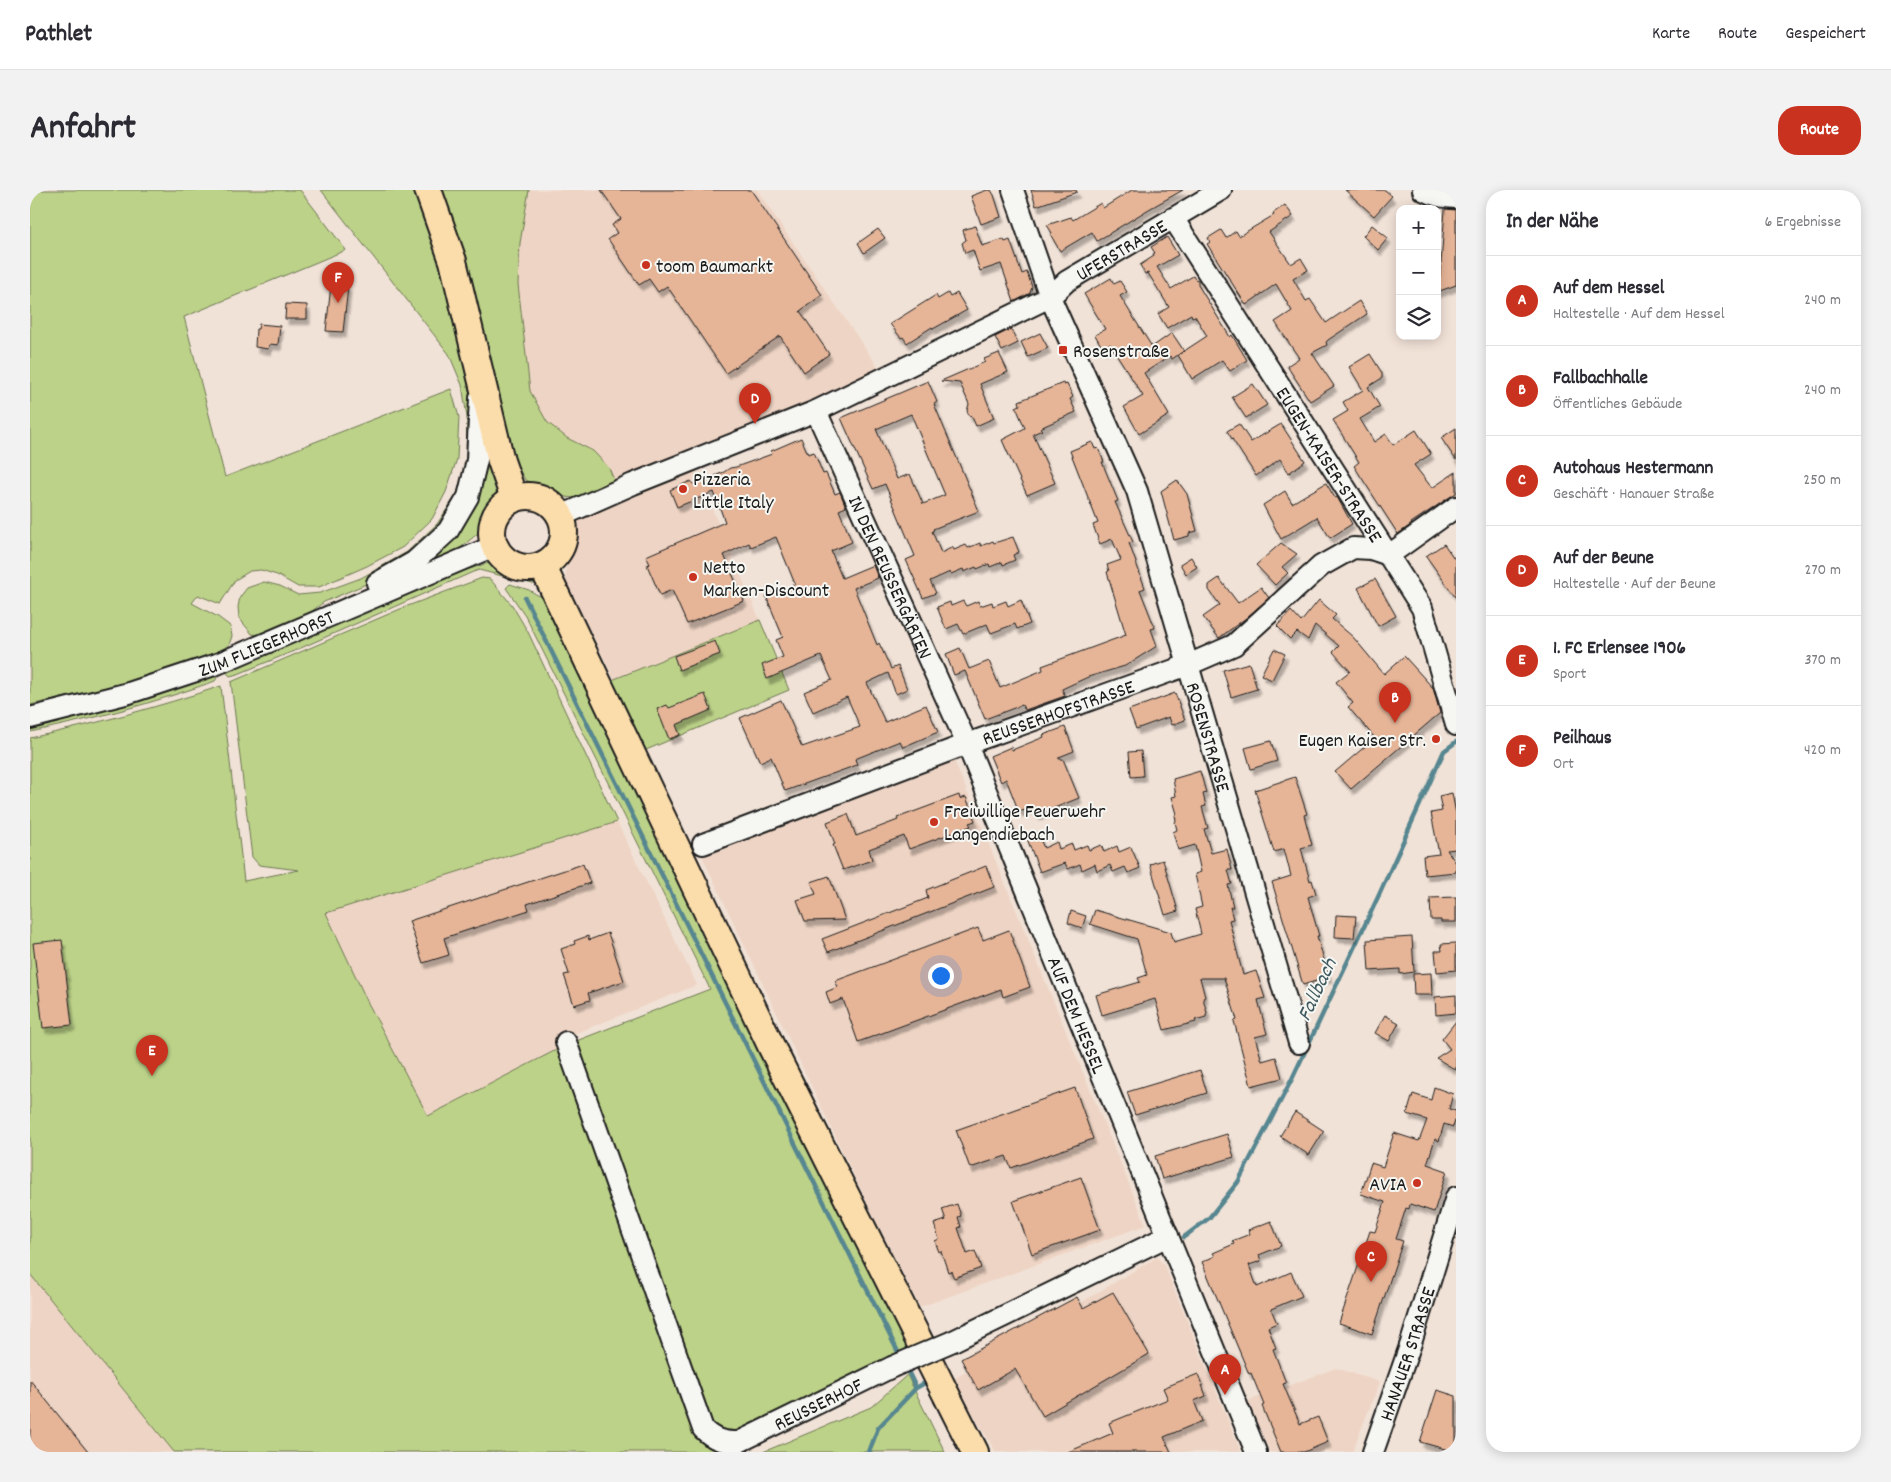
<!DOCTYPE html>
<html lang="de">
<meta charset="utf-8">
<style>
body{margin:0;font-family:Dekko,sans-serif;background:#f2f2f3;color:#2b2b33}
.controls{position:absolute;right:15px;top:15px;display:grid;overflow:hidden;border-radius:10px;box-shadow:0 2px 12px #0003}
.controls button{width:45px;height:45px;display:grid;place-items:center;padding:0;border:0;border-bottom:1px solid #e1e1e2;background:#fff;color:#2b2b33;font:25px sans-serif}
.you{position:absolute;left:910px;top:785px;width:18px;height:18px;margin:-12px;border:4px solid #fff;border-radius:50%;background:#1a73e8;box-shadow:0 0 0 8px #1a73e833}
.badge{display:grid;place-items:center;width:32px;height:32px;border-radius:50%;background:#c8321e;color:#fff;font-size:16px;font-weight:700}
.pin{position:absolute;translate:-50% -41px;filter:drop-shadow(0 1px 2px #0008)}
.pin::after{content:'';position:absolute;top:26px;width:18px;height:15px;background:inherit;clip-path:polygon(0 0,100% 0,50% 100%)}
.list{margin:0;padding:0;list-style:none}
h2{display:flex;justify-content:space-between;align-items:center;height:65px;margin:0;padding:0 20px;font-size:21px}
h2 small{font-size:16px;font-weight:400;color:#7c7c81}
.list li{display:grid;grid-template-columns:32px 1fr auto;gap:15px;align-items:center;box-sizing:border-box;height:90px;padding:0 20px;border-top:1px solid #e1e1e2}
.list b{display:block;font-size:19px;white-space:nowrap}
.list p{margin:0;font-size:16px;white-space:nowrap;color:#7c7c81}
.list em{font-size:16px;font-style:normal;color:#7c7c81}
.icon{flex:none;width:28px;height:28px;fill:none;stroke:currentColor;stroke-width:2;stroke-linecap:round;stroke-linejoin:round}
.map{position:relative;flex:none;width:1426px;height:1262px;overflow:hidden;border-radius:20px}
header{display:flex;align-items:center;gap:30px;box-sizing:border-box;height:70px;padding:0 25px;background:#fff;border-bottom:1px solid #e1e1e2}
header strong{font-size:24px}
nav{display:flex;gap:28px;margin-inline-start:auto;font-size:18px}
.intro{display:flex;align-items:center;justify-content:space-between;box-sizing:border-box;height:120px;padding:0 30px}
h1{margin:0;font-size:35px}
.button{padding:12px 22px;border-radius:20px;background:#c8321e;color:#fff;font-size:18px;font-weight:700}
main{display:flex;gap:30px;padding:0 30px}
aside{flex:1;background:#fff;border-radius:20px;box-shadow:0 2px 12px #0003}
.map>svg:first-child{display:block}
.built{fill:#eed4c4}
.green{fill:#bcd288;stroke:#6c7752}
.lines{fill:none;stroke-linecap:round;stroke-linejoin:round}
.stream{stroke:#578690;stroke-width:4.5}
.building{fill:#e6b598;stroke:#1c1c1c;fill-rule:evenodd;filter:url(#shadow)}
.minor-casing{stroke:#1c1c1c;stroke-width:24}
.major-casing{stroke:#1c1c1c;stroke-width:30}
.minor{stroke:#f6f6f2;stroke-width:20}
.major{stroke:#fbddab;stroke-width:26}
.minor-bridge-casing{stroke:#1c1c1c;stroke-width:24;stroke-linecap:butt}
.minor-bridge{stroke:#f6f6f2;stroke-width:20}
.poi-dot{fill:#c8321e;stroke:#f6f6f2;stroke-width:2}
.labels{text-anchor:middle;stroke-width:4;stroke-linejoin:round;paint-order:stroke}
.street-label{font-size:20px;fill:#1c1c1c;stroke:#f6f6f2}
.poi-label{font-size:20px;fill:#1c1c1c;stroke:#f6f6f2;text-anchor:start}
.water-label{font-size:21px;font-style:italic;fill:#3f5a60;stroke:#f6f6f2}
</style>
<header>
<strong>Pathlet</strong>
<nav><a>Karte</a><a>Route</a><a>Gespeichert</a></nav>
</header>
<div class="intro"><h1>Anfahrt</h1><a class="button">Route</a></div>
<main>
<div class="map">
<svg width="1426" height="1262" viewBox="0 0 1426 1262">
<defs>
<filter id="shadow"><feDropShadow dx="3" dy="5.5" stdDeviation="1" flood-color="#0004"/></filter>
</defs>
<rect width="100%" height="100%" fill="#f1e2d7"/>
<filter id="ink" filterUnits="userSpaceOnUse"><feTurbulence type="fractalNoise" baseFrequency=".02" numOctaves="2"/><feDisplacementMap in="SourceGraphic" scale="10" xChannelSelector="R" yChannelSelector="G"/><feConvolveMatrix kernelMatrix="1 2 1 2 8 2 1 2 1" color-interpolation-filters="sRGB"/></filter>
<g filter="url(#ink)">
<!-- built -->
<path class="built" d="M499 0H727L850 180 661 270 730 430 584 489 536 392V369L545 345 533 312 576 298 564 261 537 248 517 232 500 201 488 94 490 53Z
M924 570 1116 1035 890 1117 848 1036 670 662Z
M587 632 667 795 531 849 532 857 398 926 338 813 296 723Z
M1127 1067 1134 1075 1211 1262H966L922 1190Z
M0 1084 109 1219 144 1262H0Z
M1306 1178 1350 1192 1322 1262H1240L1218 1211Z"/>
<!-- green -->
<path class="green" d="M0 0H270L316 60 154 127 195 287 421 199 429 227 427 269 416 302 402 329 373 357 337 376 289 397H268L247 385 231 380 220 381 205 390 190 414 168 405 162 413 188 427 200 436 202 446 199 455 183 465 96 494 0 515Z
M291 0H391L417 73 443 225 434 306 384 369 336 394 294 412 270 430 233 446 222 444 209 428 208 417 210 407 217 398 234 392 250 396 268 405 290 403 331 388 377 362 407 334 427 304 436 272 437 227 432 195 419 164Z
M408 0H499L490 53 488 94 500 201 517 232 537 248 563 261 579 278 584 290 576 298 543 308 527 306 495 290 483 268Z
M453 252 467 297 466 307 460 316 453 337 446 345 429 359 386 380 421 345Z
M461 372C478 375 495 384 508 394H503L449 380 443 382 264 461 208 484 200 486 196 482 409 389Z
M452 388 460 389 482 415 498 442 587 632 296 723 338 813 398 926 532 857 672 1245 700 1260 702 1262H144L0 1084V548C65 534 128 517 191 496L214 691 269 680 229 675 222 667 201 492 375 417Z
M480 394 499 400 509 406 514 402 879 1157 703 1242 688 1244 675 1237 541 853 680 799 495 425 476 398Z
M730 430 759 500 616 560 582 490Z
M185 485 187 488 185 491C124 513 63 529 0 542V536Z
M877 1185 915 1262H733L841 1217Z"/>
<g class="lines">
<!-- stream -->
<path class="stream" d="M495 408 871 1168
M1154 1047 1179 1028 1208 992 1262 889 1349 705 1414 561 1426 552
M876 1177 886 1198
M839 1262 848 1238 886 1198 893 1194"/>
</g>
<!-- building -->
<path class="building" d="M571 0H721L792 105 770 121 799 164 774 182 750 146 696 183 637 96 628 102 619 89 609 95 578 49 587 43 582 35 591 29Z
M957 0H961L964 5 971 27 951 34 941 6Z
M1001 0H1046L1047 2 1006 16Z
M1102 0H1153L1119 19 1067 51 1062 42 1030 61 1020 44 1022 43 1017 35 1041 27 1043 30 1071 13 1073 18Z
M1315 0H1355L1362 6 1344 26Z
M1255 15 1263 26 1239 42 1261 74 1271 68 1278 80 1263 89 1276 111 1280 109 1296 133 1329 111 1337 124 1298 150 1296 152 1297 155 1282 163 1304 196 1280 211 1257 176 1269 168 1245 132 1262 121 1246 94 1216 115 1177 54 1180 52 1178 48 1191 40 1196 48 1206 41 1209 46 1244 25 1243 23Z
M1415 19 1426 20V95L1407 102V86L1410 87Z
M1342 35 1358 48 1348 60 1333 46Z
M945 36 952 56 974 49 975 52 980 50 992 84 997 82 1002 97 1000 103 984 112 971 74 950 81 943 60 935 63 932 53 936 50 933 40Z
M848 39 855 48 834 63 828 53Z
M1137 47 1148 65 1127 77 1141 99 1163 86 1165 89 1168 90V95L1200 147 1202 145 1217 170 1200 181 1192 170 1162 189 1148 165 1177 146 1165 126 1162 127 1161 124 1137 138 1128 124 1139 117 1118 83 1115 84 1110 75 1124 66 1123 64 1125 63 1121 57Z
M1081 88 1084 94 1090 91 1097 102 1090 106 1122 157 1142 143 1154 161 1142 169 1140 166 1114 183 1139 225 1109 244 1094 217 1113 206 1080 154 1073 159 1065 145 1075 139 1054 104Z
M301 95 318 97 313 142 296 141Z
M918 103 920 107 927 103 937 120 903 139 902 137 877 153 873 147 871 148 860 134 906 105 908 109Z
M256 114 277 115V129H255Z
M229 134 250 136 248 155 240 154 238 159 225 157 226 139H228Z
M981 139 988 153 972 161 965 147Z
M1010 143 1018 158 998 167 991 152Z
M969 163 978 182 950 194 964 228 946 236 942 227 939 226 937 221 939 214 930 193 911 191 955 172 954 169Z
M1340 164 1352 183V188L1338 197 1350 217 1330 229 1344 252 1356 244 1363 255 1386 240 1401 264 1384 275 1402 298 1426 282V303L1381 333 1382 334 1368 344 1324 276 1329 272 1303 230 1318 221 1313 212 1333 200 1319 177Z
M898 191 907 212 904 214 949 321 903 339 904 340 902 341 911 363 923 357 924 360 936 355 938 358 950 353 951 356 963 351 964 353 983 347 989 362 983 365 985 370 973 375 972 372 960 377 959 374 947 379 946 377 934 382 933 379 921 384 920 382 900 391 906 403 893 408 876 370 885 366 855 294 843 299 811 228ZM881 224 915 305 893 314 880 284 867 289 846 239Z
M1033 193 1034 195 1037 194 1043 207 1040 209 1046 222 1010 238 1012 240 1003 244 1025 293 997 305 972 250 995 238 986 217 990 215 989 211Z
M1223 194 1237 215 1216 228 1202 207Z
M1209 234 1221 252 1251 234 1275 271 1259 283 1250 269 1226 286 1197 241Z
M1426 238V270L1411 248Z
M771 248 778 264 784 262 793 284 796 283 805 304 810 302 816 317 809 320 822 352 801 361 812 388 843 375 848 388 824 398 847 455 849 453 861 479 868 476 877 499 866 504 858 483 837 493 855 532 896 515 908 542 873 557 870 551 825 569 827 575 755 601 741 567 730 572 710 528 751 510 772 557 830 537 817 507 783 522 774 502 802 490 791 466 737 489 732 475 753 467 746 450 753 447 736 406 765 394 746 347 721 357 719 353 694 365 714 411 657 434 642 400 630 405 617 375 620 374 616 366 695 332 684 302 647 317 640 300 661 291 663 294H666L694 282 700 278 706 277 742 264 741 261Z
M1062 252 1065 259 1068 258 1074 272H1072L1088 311 1085 312 1103 352 1099 353 1115 398 1110 400 1125 438 1121 439 1127 456 1095 476 1058 487 1032 499 1035 506 995 520 992 515 955 529 935 481 924 485 916 464 930 458 939 479 959 471 970 498 1013 480 1012 476 1096 445 1077 382 1079 381 1077 375 1091 370 1082 349 1070 354 1063 335 1068 333 1040 261Z
M1147 290 1157 304 1167 341 1159 343V346L1144 350 1131 301Z
M1296 293 1305 308 1307 307 1322 334 1300 348 1287 327 1251 349 1233 315 1255 301 1262 313Z
M1251 353 1267 364 1252 377 1258 383 1245 395 1226 375Z
M1414 354 1426 371V408L1396 366Z
M1161 367 1167 377 1156 384 1150 374Z
M1189 388 1208 413 1231 397 1239 408 1216 428 1189 448 1173 427 1190 415 1179 400V395Z
M1345 389 1366 426 1348 436 1328 398Z
M991 410 1000 434 987 439 985 434 961 443 957 434 933 444 928 434 916 439 907 417 920 412 921 416 933 411 936 416 948 411 950 416 962 412 963 416 976 411 978 416Z
M1289 410 1306 425 1302 429 1323 447 1354 484 1374 466 1403 498 1410 523 1321 599 1305 582 1345 548 1318 517 1323 513 1306 492 1320 481 1303 462 1309 456 1285 435 1278 450 1267 442 1260 449 1247 436 1261 421 1271 432Z
M685 451 690 464 649 480 644 466Z
M1244 459 1255 464 1242 490 1231 485Z
M1219 473 1227 499 1201 507 1193 480Z
M1145 503 1155 530 1142 535 1139 527 1106 539 1099 520Z
M675 504 681 520 646 535 650 545 639 549 627 519 637 515 639 518Z
M1035 537 1044 561 1029 567V569H1033L1049 608 1007 625 1004 617 989 622 976 589 971 592 960 566 981 557 982 560 1004 551 1014 547 1013 545Z
M1241 551 1247 571 1221 579 1215 558Z
M1111 561 1113 586 1101 587 1099 562Z
M1170 581 1176 603 1173 604 1176 616 1172 617 1178 638 1174 639 1181 663 1197 659 1202 680H1198L1202 694 1198 695 1203 717H1200L1203 729 1199 730 1213 785 1226 781 1235 808 1228 810 1237 844 1225 847 1232 871 1246 867 1252 888 1221 896 1204 831 1207 830 1194 788H1170L1175 807 1173 808 1177 823 1176 824V827L1165 830 1166 832 1134 840 1125 809 1072 825 1066 805 1110 792 1108 788 1117 785 1107 749 1060 734 1065 720 1141 742 1144 752 1171 744 1165 719 1172 717 1165 684 1171 682 1165 655 1148 660 1143 642 1147 640 1145 632 1146 631 1145 625 1147 624 1142 607 1146 606 1143 589Z
M1265 587 1277 624 1274 625 1282 655 1271 658 1280 691 1282 690 1286 704 1278 707 1289 746H1287L1299 787 1273 795 1242 692 1261 686 1254 659 1244 662 1225 600Z
M1422 603 1426 624V659L1417 660 1426 673V682L1395 685 1393 666 1409 664 1401 623 1412 621 1409 606Z
M929 605 930 609 936 607 945 631 939 633 941 636 879 659 874 646 839 659 842 670 813 680 803 655 805 654 797 632 818 624 826 646 868 630 867 628Z
M1007 642 1014 658 1027 652 1029 659 1042 654 1044 660 1057 655 1059 660 1071 655 1074 662 1087 656 1089 662 1101 657 1110 678 1098 683 1095 677 1083 682 1080 675 1067 681 1065 674 1052 680 1050 674 1038 679 1035 673 1010 682 996 646Z
M1133 670 1148 721 1135 725 1120 674Z
M553 674 560 693 497 714 499 720 414 748 419 765 393 773 379 731Z
M956 676 964 697 798 762 792 749 898 708 896 700Z
M799 686 815 730 775 731 767 710 786 704 781 692Z
M1426 707V732H1411V730H1401L1400 708Z
M1041 721 1056 726 1052 738 1038 733Z
M1306 725 1326 726 1324 748 1305 747Z
M948 738 953 750 979 740 1000 797 973 807 971 799 828 852 813 809 800 814 796 802 808 797 805 791Z
M578 743 594 791 558 803 560 810 544 815 534 785 539 784 531 759 545 754 544 751 558 746 559 750Z
M1382 747 1384 782 1370 784V779L1339 781 1337 750Z
M32 750 42 835 13 838 3 753Z
M1426 753V780L1407 782 1405 761H1412L1411 754Z
M1401 783 1402 805H1384L1383 784Z
M1426 805V823L1406 825 1405 807Z
M1355 825 1369 833 1359 851 1345 843Z
M1426 831V880L1406 868 1420 859 1412 849Z
M1170 880 1177 903 1105 925 1097 902Z
M1404 897 1423 904 1419 919 1426 921V928L1423 937 1414 934 1409 951 1405 949 1397 974 1417 981 1404 1022 1380 1014 1379 1019 1376 1018 1366 1049 1373 1051 1342 1144 1309 1133 1340 1041 1345 1042 1355 1012 1331 1004 1341 973 1353 977 1364 943 1389 951 1397 930 1377 924 1383 904 1401 910Z
M1045 898 1063 949 981 978 976 966 940 978 926 940Z
M1265 922 1294 941 1279 965 1250 946Z
M1197 944 1204 967 1132 989 1125 966Z
M1051 987 1070 1040 1002 1064 983 1011Z
M927 1014 931 1026 928 1027 931 1037 928 1038 937 1064 945 1061 951 1078 924 1088 921 1081 918 1082 911 1061 909 1062 905 1051 909 1049 904 1034 916 1030 912 1019Z
M1241 1031 1251 1056 1229 1065 1231 1071 1219 1075 1227 1097 1261 1082 1272 1106 1241 1119 1247 1133 1238 1137 1246 1158 1243 1159 1256 1193 1253 1194 1270 1234 1288 1227 1298 1252 1274 1262H1251L1232 1216 1234 1215 1221 1183 1219 1184 1172 1072 1185 1066 1183 1063 1204 1054 1202 1051 1220 1044 1218 1040Z
M1083 1102 1119 1164 1013 1226 985 1179 948 1200 931 1169 1047 1107 1053 1118Z
M1168 1184 1176 1206 1164 1211 1172 1231 1134 1247 1141 1262H1038L1083 1243 1079 1233 1138 1209 1133 1198Z
M0 1190 58 1262H0Z
M1407 1200 1426 1206V1262L1390 1252Z"/>
<g class="lines">
<defs>
<g id="minor">
<path id="s1" d="M983 0 1020 107 1107 301 1269 853"/>
<path d="M1393 0C1404 6 1413 7 1426 8"/>
<path id="s2" d="M1143 28 1392 418 1426 535"/>
<path id="s3" d="M786 221 937 554 1226 1262"/>
<path id="s4" d="M531 326 603 294 786 221 1020 107 1037 91 1191 0"/>
<path d="M1359 365 1426 317"/>
<path d="M347 393 384 372 418 341 438 307 447 270 450 208"/>
<path id="s5" d="M0 528 99 503 187 474 464 356"/>
<path id="s6" d="M673 654 937 554 1158 475 1204 455 1291 376 1323 358 1341 359 1359 365"/>
<path id="s7" d="M536 852 673 1239C684 1250 693 1252 709 1252L862 1177"/>
<path d="M923 1151 1138 1046"/>
<path id="s8" d="M1343 1262 1381 1153 1426 1007"/>
</g>
<path id="major" d="M398 0 423 71 471 271 484 308
M462 342a36 36 0 1 1 72 0a36 36 0 1 1-72 0Z
M512 375 742 858 945 1262"/>
</defs>
<!-- minor casing -->
<use href="#minor" class="minor-casing"/>
<!-- major casing -->
<use href="#major" class="major-casing"/>
<!-- minor -->
<use href="#minor" class="minor"/>
<!-- major -->
<use href="#major" class="major"/>
<defs>
<path id="minor-bridge" d="M862 1177 923 1151"/>
</defs>
<!-- minor-bridge casing -->
<use href="#minor-bridge" class="minor-bridge-casing"/>
<!-- minor-bridge -->
<use href="#minor-bridge" class="minor-bridge"/>
</g>
</g>
<!-- markers -->
<g class="poi-dot">
<circle cx="616" cy="75" r="5"/>
<rect x="1028" y="155" width="10" height="10" rx="2.5"/>
<circle cx="653" cy="299" r="5"/>
<circle cx="663" cy="387" r="5"/>
<circle cx="1406" cy="549" r="5"/>
<circle cx="904" cy="632" r="5"/>
<circle cx="1387" cy="993" r="5"/>
</g>
<g class="labels">
<!-- street labels -->
<g class="street-label">
<text dy="7" stroke="none"><textPath href="#s4" startOffset="622">UFERSTRASSE</textPath></text>
<text dy="7" stroke="none"><textPath href="#s2" startOffset="292">EUGEN-KAISER-STRASSE</textPath></text>
<text dy="7" stroke="none"><textPath href="#s3" startOffset="182">IN DEN REUSSERGÄRTEN</textPath></text>
<text dy="7" stroke="none"><textPath href="#s5" startOffset="248">ZUM FLIEGERHORST</textPath></text>
<text dy="7" stroke="none"><textPath href="#s6" startOffset="379">REUSSERHOFSTRASSE</textPath></text>
<text dy="7" stroke="none"><textPath href="#s1" startOffset="582">ROSENSTRASSE</textPath></text>
<text dy="7" stroke="none"><textPath href="#s3" startOffset="658">AUF DEM HESSEL</textPath></text>
<text dy="7" stroke="none"><textPath href="#s8" startOffset="104">HANAUER STRASSE</textPath></text>
<text dy="7" stroke="none"><textPath href="#s7" startOffset="538">REUSSERHOF</textPath></text>
</g>
<!-- poi labels -->
<g class="poi-label">
<text x="626" y="82">toom Baumarkt</text>
<text x="1043" y="167">Rosenstraße</text>
<text x="663" y="295">Pizzeria<tspan x="663" dy="23">Little Italy</tspan></text>
<text x="673" y="383">Netto<tspan x="673" dy="23">Marken-Discount</tspan></text>
<text x="1396" y="556" text-anchor="end">Eugen Kaiser Str.</text>
<text x="914" y="627">Freiwillige Feuerwehr<tspan x="914" dy="23">Langendiebach</tspan></text>
<text x="1377" y="1000" text-anchor="end">AVIA</text>
</g>
<!-- water labels -->
<g class="water-label">
<text transform="translate(1286 799) rotate(-65)" y="7">Fallbach</text>
</g>
</g>
</svg>
<div class="controls">
<button>+</button>
<button>−</button>
<button><svg class="icon" aria-label="layers" viewBox="0 0 24 24"><path d="M12 4l9 5-9 5-9-5zM3 14l9 5 9-5"/></svg></button>
</div>
<div class="you"></div>
<div class="pin badge" style="left:1195px;top:1205px">A</div>
<div class="pin badge" style="left:1365px;top:533px">B</div>
<div class="pin badge" style="left:1341px;top:1092px">C</div>
<div class="pin badge" style="left:725px;top:234px">D</div>
<div class="pin badge" style="left:122px;top:886px">E</div>
<div class="pin badge" style="left:308px;top:113px">F</div>
</div>
<aside>
<h2>In der Nähe<small>6 Ergebnisse</small></h2>
<ul class="list">
<li><span class="badge">A</span><div><b>Auf dem Hessel</b><p>Haltestelle · Auf dem Hessel</p></div><em>240 m</em></li>
<li><span class="badge">B</span><div><b>Fallbachhalle</b><p>Öffentliches Gebäude</p></div><em>240 m</em></li>
<li><span class="badge">C</span><div><b>Autohaus Hestermann</b><p>Geschäft · Hanauer Straße</p></div><em>250 m</em></li>
<li><span class="badge">D</span><div><b>Auf der Beune</b><p>Haltestelle · Auf der Beune</p></div><em>270 m</em></li>
<li><span class="badge">E</span><div><b>1. FC Erlensee 1906</b><p>Sport</p></div><em>370 m</em></li>
<li><span class="badge">F</span><div><b>Peilhaus</b><p>Ort</p></div><em>420 m</em></li>
</ul>
</aside>
</main>
